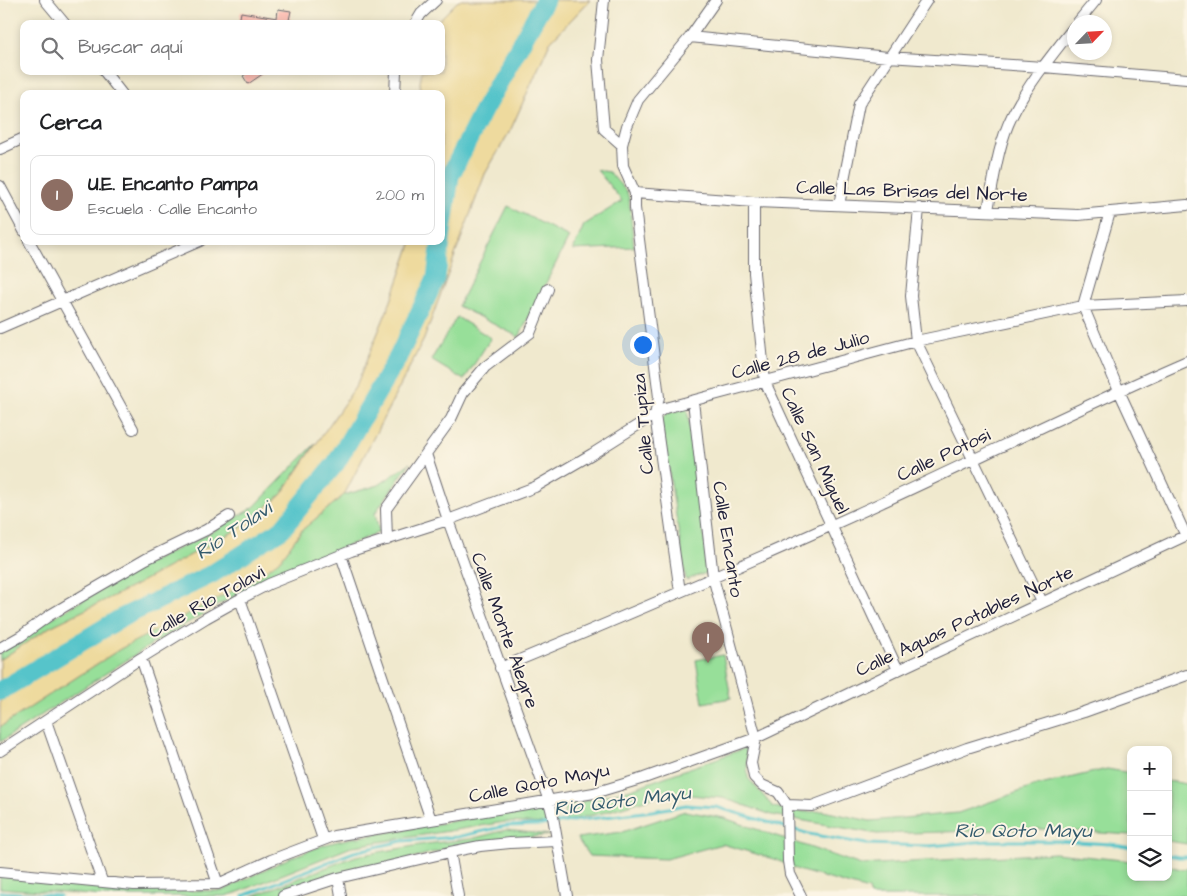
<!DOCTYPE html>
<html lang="es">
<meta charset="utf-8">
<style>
body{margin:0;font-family:"Architects Daughter",sans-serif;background:#f2f2f2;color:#202124}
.controls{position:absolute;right:15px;bottom:15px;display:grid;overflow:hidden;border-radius:10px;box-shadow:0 2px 8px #0003}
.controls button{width:45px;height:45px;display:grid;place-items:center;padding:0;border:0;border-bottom:1px solid #e0e0e0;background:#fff;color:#202124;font:25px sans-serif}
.compass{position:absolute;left:1067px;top:15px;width:45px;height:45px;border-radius:50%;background:#fff;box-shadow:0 2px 8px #0003;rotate:65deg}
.you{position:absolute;left:642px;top:344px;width:18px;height:18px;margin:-12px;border:4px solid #fff;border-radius:50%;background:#1a73e8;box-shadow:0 0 0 8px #1a73e833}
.badge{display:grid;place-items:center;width:32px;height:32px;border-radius:50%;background:#b5179e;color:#fff;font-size:16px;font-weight:700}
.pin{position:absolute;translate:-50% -41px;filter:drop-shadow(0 1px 2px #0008)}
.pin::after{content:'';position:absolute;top:26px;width:18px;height:15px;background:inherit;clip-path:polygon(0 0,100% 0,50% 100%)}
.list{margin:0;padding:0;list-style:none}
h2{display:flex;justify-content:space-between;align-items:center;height:65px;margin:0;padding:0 20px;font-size:21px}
h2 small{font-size:16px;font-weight:400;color:#757577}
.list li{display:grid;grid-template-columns:32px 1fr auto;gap:15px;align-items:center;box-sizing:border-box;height:80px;margin:0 10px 10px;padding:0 10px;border:1px solid #e0e0e0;border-radius:10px}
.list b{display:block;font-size:19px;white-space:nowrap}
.list p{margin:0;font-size:16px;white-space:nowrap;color:#757577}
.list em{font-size:16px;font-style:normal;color:#757577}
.icon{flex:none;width:28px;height:28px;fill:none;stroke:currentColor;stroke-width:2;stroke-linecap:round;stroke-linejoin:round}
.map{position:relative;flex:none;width:1187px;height:896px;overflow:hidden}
.search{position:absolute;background:#fff;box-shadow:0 2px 8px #0003;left:20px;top:20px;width:425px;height:55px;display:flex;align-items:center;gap:12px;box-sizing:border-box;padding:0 18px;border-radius:10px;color:#757577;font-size:19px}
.panel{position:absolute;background:#fff;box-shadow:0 2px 8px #0003;left:20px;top:90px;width:425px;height:155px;border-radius:10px}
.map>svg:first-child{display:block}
.green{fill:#97df99;stroke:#5c806a}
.sand{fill:#eeda9e;stroke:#887e6c}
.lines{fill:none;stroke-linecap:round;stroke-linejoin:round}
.stream{stroke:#56c4ca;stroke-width:3}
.river{stroke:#56c4ca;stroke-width:19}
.building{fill:#fdaaa2}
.street-casing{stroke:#6a686e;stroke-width:12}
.street{stroke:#fff;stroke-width:10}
.labels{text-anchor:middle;stroke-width:4;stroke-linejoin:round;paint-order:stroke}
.street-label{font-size:19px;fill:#22223b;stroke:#fcf5e5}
.water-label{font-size:20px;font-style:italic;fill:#345b6d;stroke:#fcf5e5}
</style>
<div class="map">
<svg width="1187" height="896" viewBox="0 0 1187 896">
<rect width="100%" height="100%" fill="#fcf5e5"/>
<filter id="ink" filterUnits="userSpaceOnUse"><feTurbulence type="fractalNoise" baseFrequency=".02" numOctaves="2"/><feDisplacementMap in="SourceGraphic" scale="10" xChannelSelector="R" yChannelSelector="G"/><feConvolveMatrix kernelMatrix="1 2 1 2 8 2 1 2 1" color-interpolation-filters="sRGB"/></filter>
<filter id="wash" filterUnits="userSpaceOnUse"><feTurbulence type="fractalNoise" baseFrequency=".0096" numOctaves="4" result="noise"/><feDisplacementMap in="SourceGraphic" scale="20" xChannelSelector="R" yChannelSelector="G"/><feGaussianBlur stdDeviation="1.12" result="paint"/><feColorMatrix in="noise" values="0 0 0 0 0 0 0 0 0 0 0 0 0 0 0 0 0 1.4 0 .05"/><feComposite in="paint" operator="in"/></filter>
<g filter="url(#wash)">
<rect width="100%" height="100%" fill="#f0e9ce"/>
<!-- green -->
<path class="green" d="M597 170 609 172 627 192 629 199 634 247 573 250 584 225 622 201Z
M508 206 569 237 519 337 458 306Z
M457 317 491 338 464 380 431 360Z
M687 408 709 572 686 580 661 420 667 413Z
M315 444 281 495 242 527 132 587 50 627 0 660V653L21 641 50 619 143 566 210 533 254 507Z
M410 463 375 513 379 532C333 553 284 569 240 593 157 638 79 691 0 742V727L120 649 280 560 302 530 344 495 379 485Z
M723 655 731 698 703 703 696 660Z
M746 748 748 778 773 807 805 812 823 811 870 821 958 813 1036 786 1107 769 1131 773V835L1041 829 877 834 772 815 723 798 668 793 602 813 566 821 564 806 631 789Z
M1168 781 1187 784V844L1168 841Z
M545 806 549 824 505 822 354 846 236 893 225 896H105L0 888V875L133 890 222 891 289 858 327 844 347 839Z
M685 811 724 818 861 865 1055 853 1131 861V877H1168V866L1181 869 1187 868V896H870L868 890 798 870 777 860 722 844 666 859 589 856 577 838 622 832Z
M506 830 550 835 465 844 290 890 276 896H253L356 856 426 844 471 839Z"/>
<!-- sand -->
<path class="sand" d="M459 0H590L550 42 511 129 485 174 424 339 344 495 302 530 280 560 253 580 120 649 0 727V660L50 627 132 587 242 527 281 495 356 386 391 301 412 241H441V94H421L420 82 422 71H441V24H435Z"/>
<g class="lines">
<!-- stream -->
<path class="stream" d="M1168 855 1179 857H1187
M0 892 60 896
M243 896 354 852 402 841 457 837 506 826 541 825 652 811 686 805 716 807 809 834 866 844 929 846 988 841H1056L1111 844 1131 848"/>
<!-- river -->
<path class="river" d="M441 239 450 176 484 109 545 0
M0 691 121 618 212 574 282 529 336 463 398 357 436 278 441 241"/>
</g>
<g id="blocks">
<!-- building -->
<path class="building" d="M278 9 291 11 289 20 296 21 295 24 239 23 241 12 277 18Z
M250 71H267L248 84 243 76Z"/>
</g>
</g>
<g filter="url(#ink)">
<use href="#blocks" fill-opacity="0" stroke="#6a686e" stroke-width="1"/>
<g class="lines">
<defs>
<path id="street" d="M45 0 65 24
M604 0 598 60 604 129 622 145
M1078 22 1096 0
M415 24 421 14 436 0
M690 37 888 57 1043 67 1187 79
M104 71 122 94
M395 94 396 71
M0 149 24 138
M0 186 24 231
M635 193 754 202 1078 215 1187 205
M754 202V273L765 382 898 670
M839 205 859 104 927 0
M919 208 911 296 916 341 1042 602
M988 210C994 179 998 144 1012 116 1028 84 1052 55 1074 27
M1110 212 1083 306 1119 391 1186 536
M29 241 133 429
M0 328 200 241
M693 401 713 577 756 738 751 763 754 777 762 785 778 792 787 805 788 861 790 874 801 896
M426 454 448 520 549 801 553 817 567 896
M387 540 386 509 451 419 463 393 485 367 530 333 548 289
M341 555 431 820
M680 592 655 415 659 397 635 208V193L623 166 622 145 627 126 638 100 690 37 716 0
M240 599 323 839
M0 648 21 636 50 615 89 592 146 559 206 530 229 516
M141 658 218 884
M500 668C611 622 721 575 830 526 950 473 1066 413 1187 361
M46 721 102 881
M0 751 141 658 206 618 240 599 269 584 351 551 448 520 535 487 592 454 665 408 916 341 1083 306 1187 301
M787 805 812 806 967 748 1084 712 1187 675
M450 852 458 896
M0 872 134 885 218 884 271 860 334 836 594 793 644 778 756 738 898 670 1187 535
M338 878 341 896
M283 896 338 878 450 852 480 846 510 843 557 841"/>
</defs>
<!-- street casing -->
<use href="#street" class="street-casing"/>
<!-- street -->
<use href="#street" class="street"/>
</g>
</g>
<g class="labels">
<!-- street labels -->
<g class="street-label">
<text transform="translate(912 190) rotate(2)" y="7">Calle Las Brisas del Norte</text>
<text transform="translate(800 354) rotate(-15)" y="7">Calle 28 de Julio</text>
<text transform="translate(642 424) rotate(-95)" y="7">Calle Tupiza</text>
<text transform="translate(816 450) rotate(65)" y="7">Calle San Miguel</text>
<text transform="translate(943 454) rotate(-25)" y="7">Calle Potosi</text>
<text transform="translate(729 539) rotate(81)" y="7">Calle Encanto</text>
<text transform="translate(206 601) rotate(-29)" y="7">Calle Río Tolavi</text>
<text transform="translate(964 620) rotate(-25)" y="7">Calle Aguas Potables Norte</text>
<text transform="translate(506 630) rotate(70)" y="7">Calle Monte Alegre</text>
<text transform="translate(539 782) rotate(-11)" y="7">Calle Qoto Mayu</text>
</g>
<!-- water labels -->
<g class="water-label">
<text transform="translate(233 530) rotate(-34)" y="7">Río Tolavi</text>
<text transform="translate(622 800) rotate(-7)" y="7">Rio Qoto Mayu</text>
<text x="1023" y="837">Rio Qoto Mayu</text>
</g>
</g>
</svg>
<div class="controls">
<button>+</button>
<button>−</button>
<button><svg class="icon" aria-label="layers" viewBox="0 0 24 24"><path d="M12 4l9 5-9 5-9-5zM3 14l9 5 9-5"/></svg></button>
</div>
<svg class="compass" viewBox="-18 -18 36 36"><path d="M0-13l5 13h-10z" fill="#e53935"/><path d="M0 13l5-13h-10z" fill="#757577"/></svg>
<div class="you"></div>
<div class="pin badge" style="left:708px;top:663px;background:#8d6e63">1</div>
<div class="search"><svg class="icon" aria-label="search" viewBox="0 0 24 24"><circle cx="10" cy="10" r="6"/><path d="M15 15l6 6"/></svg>Buscar aquí</div>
<section class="panel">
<h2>Cerca<small></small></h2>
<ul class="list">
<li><span class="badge" style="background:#8d6e63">1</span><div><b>U.E. Encanto Pampa</b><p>Escuela · Calle Encanto</p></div><em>200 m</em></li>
</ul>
</section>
</div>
